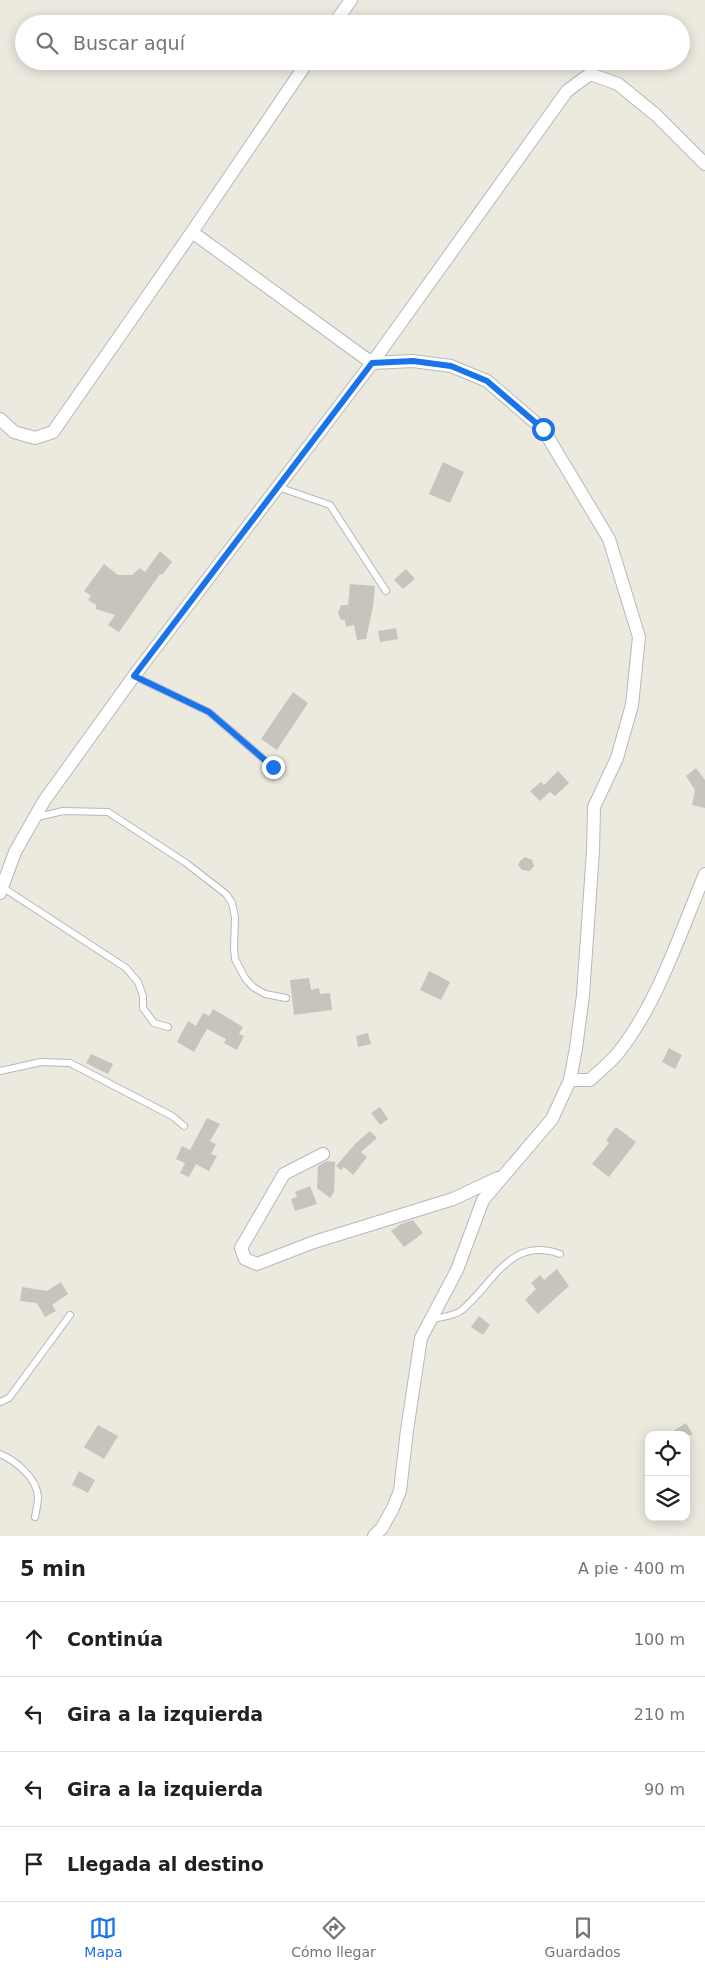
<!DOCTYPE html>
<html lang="es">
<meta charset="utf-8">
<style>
body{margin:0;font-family:"DejaVu Sans",sans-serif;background:#f2f2f2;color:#202124}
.controls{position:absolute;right:15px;bottom:15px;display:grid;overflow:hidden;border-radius:10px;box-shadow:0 2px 12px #0003}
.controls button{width:45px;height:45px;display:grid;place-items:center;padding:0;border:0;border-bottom:1px solid #e0e0e0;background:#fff;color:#202124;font:25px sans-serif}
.stop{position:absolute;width:15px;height:15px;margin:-11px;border:4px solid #1a73e8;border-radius:50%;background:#fff}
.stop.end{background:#1a73e8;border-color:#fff;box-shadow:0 1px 5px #0008}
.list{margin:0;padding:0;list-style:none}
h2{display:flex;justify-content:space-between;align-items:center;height:65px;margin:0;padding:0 20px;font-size:21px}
h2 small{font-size:16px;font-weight:400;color:#757577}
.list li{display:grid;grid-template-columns:32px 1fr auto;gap:15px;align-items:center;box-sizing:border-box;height:75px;padding:0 20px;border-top:1px solid #e0e0e0}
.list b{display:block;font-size:19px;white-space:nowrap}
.list em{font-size:16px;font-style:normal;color:#757577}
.icon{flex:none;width:28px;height:28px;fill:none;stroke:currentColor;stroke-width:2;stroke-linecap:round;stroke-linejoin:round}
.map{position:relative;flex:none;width:705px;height:1536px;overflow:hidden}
.search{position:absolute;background:#fff;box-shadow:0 2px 12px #0003;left:15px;right:15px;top:15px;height:55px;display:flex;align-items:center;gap:12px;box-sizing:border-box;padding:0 18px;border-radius:28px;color:#757577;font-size:19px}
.sheet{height:365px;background:#fff}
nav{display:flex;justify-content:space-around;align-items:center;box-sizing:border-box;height:70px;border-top:1px solid #e0e0e0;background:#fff;font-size:14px;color:#757577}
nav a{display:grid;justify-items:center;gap:2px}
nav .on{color:#1a73e8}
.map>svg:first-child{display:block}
.building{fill:#c7c4bd}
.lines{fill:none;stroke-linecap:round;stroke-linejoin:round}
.lane-casing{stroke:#b5b8bd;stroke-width:8}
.street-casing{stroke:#b5b8bd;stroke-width:14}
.lane{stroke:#fff;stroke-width:6}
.street{stroke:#fff;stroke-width:12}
.route{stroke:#1a73e8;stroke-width:6}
</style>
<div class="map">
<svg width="705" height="1536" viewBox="0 0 705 1536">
<rect width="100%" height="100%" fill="#ece9df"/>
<!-- building -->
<path class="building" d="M443 462 464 472 450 503 429 494Z
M160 551 172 562 162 575 160 574 119 632 108 625 115 615 96 609V605L88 600 91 596 84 591 104 564 118 575H132L140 568 145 572Z
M406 569 415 579 403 589 394 580Z
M350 584 375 586 373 606 366 639 357 640 354 625 346 627 345 620H341L338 613 341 605H348Z
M396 628 398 639 380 642 378 631Z
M293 692 308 703 277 750 261 739Z
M696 768 705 780V808L692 805 695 790 686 776Z
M558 771 569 783 555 796 550 792 540 801 530 791 541 782 544 785Z
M525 857 532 860 534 866 530 871 522 870 518 865 520 861Z
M429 971 450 982 441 1000 420 990Z
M309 978 311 990 319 988 320 994 330 993 332 1010 294 1015 290 980Z
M213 1009 243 1027 239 1034 244 1036 237 1050 224 1043 226 1039 207 1029 194 1052 177 1042 188 1021 196 1026 203 1013 209 1016Z
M368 1033 371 1044 358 1047 356 1036Z
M669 1048 682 1055 675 1069 662 1062Z
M91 1054 113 1064 108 1074 86 1063Z
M380 1107 388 1119 380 1125 371 1113Z
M207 1118 220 1124 210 1141 216 1144 211 1154 217 1156 209 1171 196 1164 189 1177 180 1173 185 1163 176 1159 182 1146 190 1150Z
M616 1127 636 1142 609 1177 592 1164 609 1143 606 1140Z
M370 1131 377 1138 361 1152 367 1157 353 1175 344 1167 341 1170 336 1166 356 1143Z
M327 1161 335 1162 334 1192 330 1198 317 1188 318 1166Z
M310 1186 317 1204 295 1211 291 1199 297 1197 295 1192Z
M413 1220 423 1233 404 1247 391 1231 401 1224Z
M557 1269 569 1286 538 1314 525 1300 536 1289 531 1283 540 1275 544 1280Z
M61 1282 68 1294 52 1305 56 1311 45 1317 37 1303 20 1301 22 1287 47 1291Z
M479 1316 490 1325 483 1335 471 1327Z
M686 1423 693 1435H667Z
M98 1425 118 1436 104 1459 84 1447Z
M79 1471 95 1480 88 1493 72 1485Z"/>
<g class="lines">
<defs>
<path id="lane" d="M278 487 330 505 386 591
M134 676 209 712 273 767
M34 818 63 811 108 812 186 863 226 894 232 903 235 917 234 948 235 959 245 978 253 987 265 994 286 998
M2 887 126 968 138 982 143 996V1008L154 1023 168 1027
M0 1071 41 1062 70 1063 172 1116 184 1126
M433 1319C441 1317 455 1316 462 1310 494 1283 510 1236 560 1254
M0 1402 9 1398 70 1315
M0 1454C16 1461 37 1478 38 1497 38 1504 36 1511 35 1517"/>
<path id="street" d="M334 24 351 0
M192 232 372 363 413 361 451 366 487 381 543 429 609 539 639 637 632 705 617 758 594 807 593 851 583 995 576 1048 570 1080 552 1119 483 1200 457 1270 421 1338 407 1430 400 1491 393 1508 382 1528 374 1536
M0 419 14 432 35 438 53 432 192 232 308 61
M0 893 15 852 44 801 134 676 372 363 567 91 590 74 618 84 656 115 705 164
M570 1080H590C599 1071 610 1063 618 1053 658 1003 680 933 705 874
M323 1154 284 1174 241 1248 245 1259 257 1264 314 1242 453 1199 498 1178"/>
</defs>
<!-- lane casing -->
<use href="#lane" class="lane-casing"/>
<!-- street casing -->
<use href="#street" class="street-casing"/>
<!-- lane -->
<use href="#lane" class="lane"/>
<!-- street -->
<use href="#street" class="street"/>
</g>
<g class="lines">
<!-- route -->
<path class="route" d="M273 767 209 712 134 676 372 363 413 361 451 366 487 381 543 429"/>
</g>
</svg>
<div class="controls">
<button><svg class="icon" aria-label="locate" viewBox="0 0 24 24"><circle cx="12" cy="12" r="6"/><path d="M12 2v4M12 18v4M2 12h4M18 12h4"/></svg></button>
<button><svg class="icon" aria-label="layers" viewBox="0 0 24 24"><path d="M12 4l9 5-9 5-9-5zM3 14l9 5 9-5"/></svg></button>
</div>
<div class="stop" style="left:543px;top:429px"></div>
<div class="stop end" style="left:273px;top:767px"></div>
<div class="search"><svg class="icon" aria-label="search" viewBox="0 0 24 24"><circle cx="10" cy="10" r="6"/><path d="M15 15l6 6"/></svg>Buscar aquí</div>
</div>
<section class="sheet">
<h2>5 min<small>A pie · 400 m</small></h2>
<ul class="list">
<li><svg class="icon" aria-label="ahead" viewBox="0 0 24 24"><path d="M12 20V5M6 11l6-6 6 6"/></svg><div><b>Continúa</b></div><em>100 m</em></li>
<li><svg class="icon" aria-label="left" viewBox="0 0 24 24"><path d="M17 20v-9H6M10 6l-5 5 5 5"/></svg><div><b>Gira a la izquierda</b></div><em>210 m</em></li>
<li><svg class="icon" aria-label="left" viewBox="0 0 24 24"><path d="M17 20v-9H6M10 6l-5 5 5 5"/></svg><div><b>Gira a la izquierda</b></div><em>90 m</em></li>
<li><svg class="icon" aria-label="arrive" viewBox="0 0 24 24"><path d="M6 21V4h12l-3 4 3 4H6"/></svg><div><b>Llegada al destino</b></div></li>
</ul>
</section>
<nav>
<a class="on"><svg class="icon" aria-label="map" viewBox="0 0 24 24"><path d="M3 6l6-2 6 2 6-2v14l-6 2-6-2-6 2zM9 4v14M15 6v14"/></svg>Mapa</a>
<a><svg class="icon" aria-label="directions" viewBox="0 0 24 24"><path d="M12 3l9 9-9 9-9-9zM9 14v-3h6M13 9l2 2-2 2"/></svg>Cómo llegar</a>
<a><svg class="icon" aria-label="saved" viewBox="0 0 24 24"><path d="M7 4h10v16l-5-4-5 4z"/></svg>Guardados</a>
</nav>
